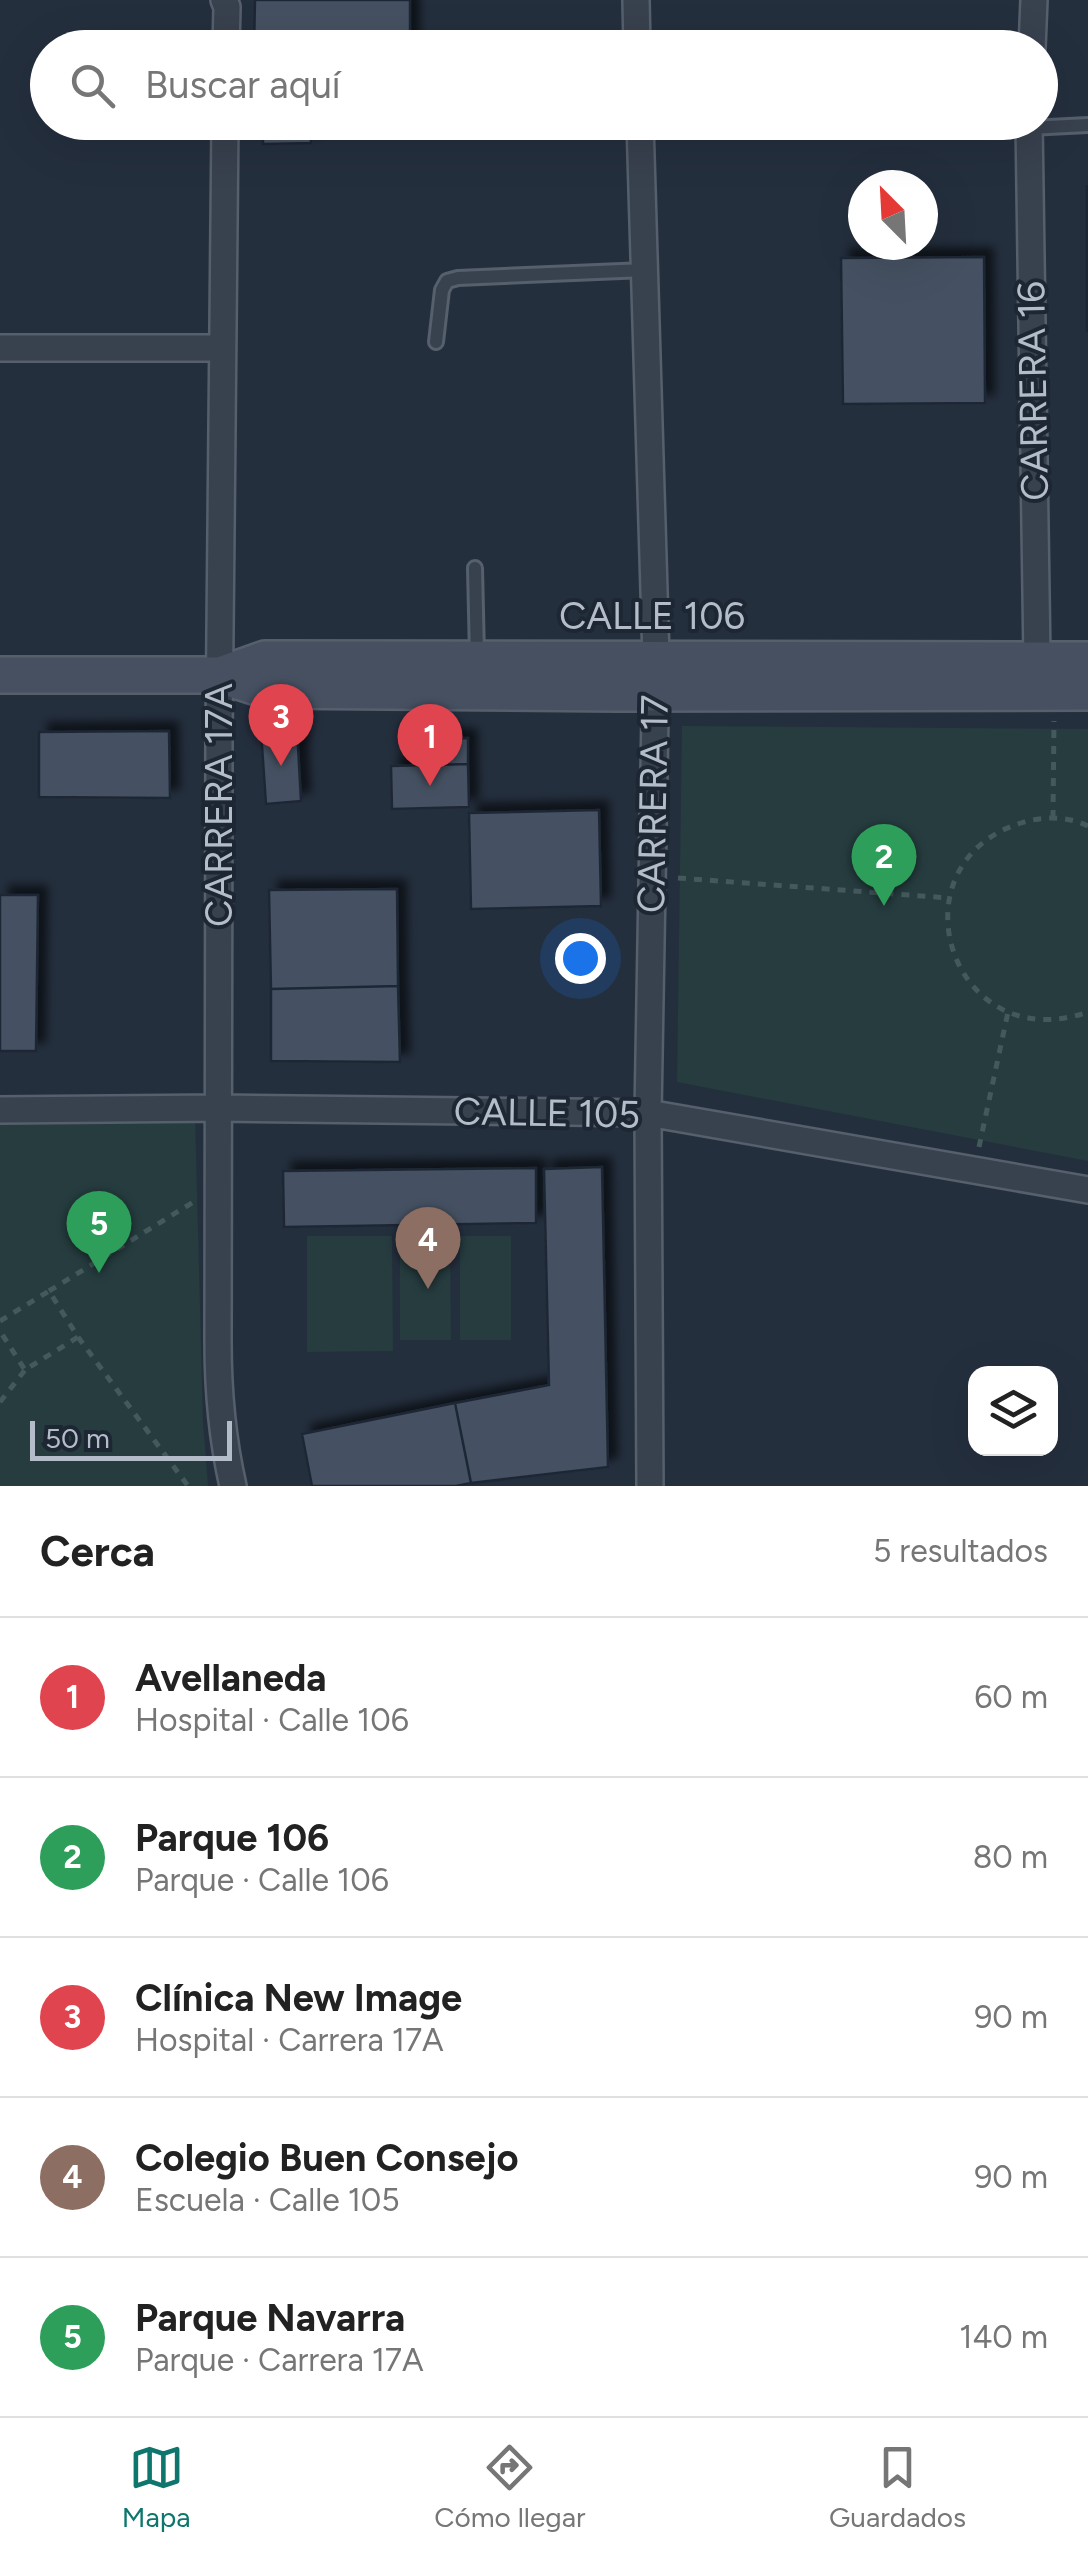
<!DOCTYPE html>
<html lang="es">
<meta charset="utf-8">
<style>
body{margin:0;font-family:Figtree,sans-serif;background:#f6f6f6;color:#222}
.controls{position:absolute;right:30px;bottom:30px;display:grid;overflow:hidden;border-radius:20px;box-shadow:0 10px 40px #0002}
.controls button{width:90px;height:90px;display:grid;place-items:center;padding:0;border:0;border-bottom:2px solid #e0e0e0;background:#fff;color:#222;font:50px sans-serif}
.compass{position:absolute;left:848px;top:170px;width:90px;height:90px;border-radius:50%;background:#fff;box-shadow:0 10px 40px #0002;rotate:336deg}
.scale{position:absolute;left:30px;bottom:25px;width:202px;box-sizing:border-box;padding-left:10px;border:5px solid #b4bcc9;border-top:0;font-size:28px;line-height:35px;white-space:nowrap;color:#b4bcc9;-webkit-text-stroke:8px #1d2633;paint-order:stroke}
.you{position:absolute;left:580px;top:958px;width:35px;height:35px;margin:-25px;border:8px solid #fff;border-radius:50%;background:#1a73e8;box-shadow:0 0 0 15px #1a73e833}
.badge{display:grid;place-items:center;width:65px;height:65px;border-radius:50%;background:#0f766e;color:#fff;font-size:32px;font-weight:700}
.pin{position:absolute;translate:-50% -82px;filter:drop-shadow(0 2px 5px #0008)}
.pin::after{content:'';position:absolute;top:52px;width:35px;height:30px;background:inherit;clip-path:polygon(0 0,100% 0,50% 100%)}
.list{margin:0;padding:0;list-style:none}
h2{display:flex;justify-content:space-between;align-items:center;height:130px;margin:0;padding:0 40px;font-size:42px}
h2 small{font-size:32px;font-weight:400;color:#767676}
.list li{display:grid;grid-template-columns:65px 1fr auto;gap:30px;align-items:center;box-sizing:border-box;height:160px;padding:0 40px;border-top:2px solid #e0e0e0}
.list b{display:block;font-size:38px;white-space:nowrap}
.list p{margin:0;font-size:32px;white-space:nowrap;color:#767676}
.list em{font-size:32px;font-style:normal;color:#767676}
.icon{flex:none;width:55px;height:55px;fill:none;stroke:currentColor;stroke-width:2;stroke-linecap:round;stroke-linejoin:round}
.map{position:relative;flex:none;width:1088px;height:1486px;overflow:hidden}
.search{position:absolute;background:#fff;box-shadow:0 10px 40px #0002;left:30px;right:30px;top:30px;height:110px;display:flex;align-items:center;gap:25px;box-sizing:border-box;padding:0 35px;border-radius:55px;color:#767676;font-size:38px}
.sheet{height:930px;background:#fff}
nav{display:flex;justify-content:space-around;align-items:center;box-sizing:border-box;height:140px;border-top:2px solid #e0e0e0;background:#fff;font-size:28px;color:#767676}
nav a{display:grid;justify-items:center;gap:5px}
nav .on{color:#0f766e}
.map>svg:first-child{display:block}
.green{fill:#263c3f}
.building{fill:#455162;stroke:#1f2835;stroke-width:2.5;filter:url(#shadow)}
.lines{fill:none;stroke-linecap:round;stroke-linejoin:round}
.service-casing{stroke:#565f6c;stroke-width:18}
.minor-casing{stroke:#565f6c;stroke-width:30}
.secondary-casing{stroke:#565f6c;stroke-width:40}
.path{stroke:#44595c;stroke-width:5;stroke-dasharray:8 8;stroke-linecap:butt}
.service{stroke:#38414e;stroke-width:12}
.minor{stroke:#38414e;stroke-width:25}
.secondary{stroke:#465061;stroke-width:35}
.labels{text-anchor:middle;stroke-width:8;stroke-linejoin:round;paint-order:stroke}
.street-label{font-size:38px;fill:#b4bcc9;stroke:#1d2633}
</style>
<div class="map">
<svg width="1088" height="1486" viewBox="0 0 1088 1486">
<defs>
<filter id="shadow"><feDropShadow dx="9" dy="-9" stdDeviation="5" flood-color="#0009"/></filter>
</defs>
<rect width="100%" height="100%" fill="#242f3e"/>
<!-- green -->
<path class="green" d="M682 726 1088 729V1161L677 1082Z
M195 1116 203 1422 208 1486H0V1124Z
M307 1236H392L393 1351 307 1352Z
M450 1236 451 1340H400V1237Z
M460 1236H511V1340H460Z"/>
<!-- building -->
<path class="building" d="M255 0H410V48H254Z
M263 122H310L311 143 263 144Z
M1087 185 1088 331H1087Z
M984 257 985 403 843 404 841 258Z
M297 729 301 801 266 804 261 731Z
M169 731 170 798 39 797V732Z
M468 738V764L433 765 432 739Z
M468 764 469 807 392 809 391 766Z
M599 810 601 906 471 909 469 813Z
M397 889 398 986 271 989 269 890Z
M0 895H38L36 1051H0Z
M398 986 400 1062 271 1061V989Z
M602 1167 608 1467 471 1483 455 1403 549 1385 544 1169Z
M536 1168V1223L284 1227 283 1171Z
M455 1403 471 1483 456 1486H312L302 1434Z"/>
<g class="lines">
<defs>
<path id="service" d="M1029 128 1088 125
M436 342 442 290 447 281 458 278 645 270
M475 568 477 656"/>
<path id="minor" d="M224 0 227 7 226 48
M636 0 637 48
M1032 48 1034 0
M225 122 219 732 218 1341C218 1390 222 1438 233 1486
M640 122 656 658 648 1113 650 1486
M1029 122 1037 660
M0 348H222
M0 1110 219 1108 648 1113 1088 1190"/>
<path id="secondary" d="M0 675H220L266 690 617 693 1088 692
M220 675 265 659 1088 660"/>
</defs>
<!-- service casing -->
<use href="#service" class="service-casing"/>
<!-- minor casing -->
<use href="#minor" class="minor-casing"/>
<!-- secondary casing -->
<use href="#secondary" class="secondary-casing"/>
<!-- path -->
<path class="path" d="M1053 818 1054 721
M1088 826C1068 816 1042 816 1021 823 889 864 950 1060 1088 1012
M678 878 949 898
M979 1147 1008 1012
M49 1291 195 1201
M0 1321 49 1291 78 1337 25 1370 0 1331
M78 1337 188 1486
M0 1402 25 1370"/>
<!-- service -->
<use href="#service" class="service"/>
<!-- minor -->
<use href="#minor" class="minor"/>
<!-- secondary -->
<use href="#secondary" class="secondary"/>
</g>
<g class="labels">
<!-- street labels -->
<g class="street-label">
<text transform="translate(1033 391) rotate(-91)" y="13">CARRERA 16</text>
<text x="652" y="629">CALLE 106</text>
<text transform="translate(653 804) rotate(-89)" y="13">CARRERA 17</text>
<text transform="translate(219 805) rotate(-90)" y="13">CARRERA 17A</text>
<text transform="translate(547 1113) rotate(1)" y="13">CALLE 105</text>
</g>
</g>
</svg>
<div class="controls">
<button><svg class="icon" aria-label="layers" viewBox="0 0 24 24"><path d="M12 4l9 5-9 5-9-5zM3 14l9 5 9-5"/></svg></button>
</div>
<svg class="compass" viewBox="-18 -18 36 36"><path d="M0-13l5 13h-10z" fill="#e53935"/><path d="M0 13l5-13h-10z" fill="#767676"/></svg>
<div class="scale">50 m</div>
<div class="you"></div>
<div class="pin badge" style="left:430px;top:786px;background:#e0444e">1</div>
<div class="pin badge" style="left:884px;top:906px;background:#2e9e5b">2</div>
<div class="pin badge" style="left:281px;top:766px;background:#e0444e">3</div>
<div class="pin badge" style="left:428px;top:1289px;background:#8d6e63">4</div>
<div class="pin badge" style="left:99px;top:1273px;background:#2e9e5b">5</div>
<div class="search"><svg class="icon" aria-label="search" viewBox="0 0 24 24"><circle cx="10" cy="10" r="6"/><path d="M15 15l6 6"/></svg>Buscar aquí</div>
</div>
<section class="sheet">
<h2>Cerca<small>5 resultados</small></h2>
<ul class="list">
<li><span class="badge" style="background:#e0444e">1</span><div><b>Avellaneda</b><p>Hospital · Calle 106</p></div><em>60 m</em></li>
<li><span class="badge" style="background:#2e9e5b">2</span><div><b>Parque 106</b><p>Parque · Calle 106</p></div><em>80 m</em></li>
<li><span class="badge" style="background:#e0444e">3</span><div><b>Clínica New Image</b><p>Hospital · Carrera 17A</p></div><em>90 m</em></li>
<li><span class="badge" style="background:#8d6e63">4</span><div><b>Colegio Buen Consejo</b><p>Escuela · Calle 105</p></div><em>90 m</em></li>
<li><span class="badge" style="background:#2e9e5b">5</span><div><b>Parque Navarra</b><p>Parque · Carrera 17A</p></div><em>140 m</em></li>
</ul>
</section>
<nav>
<a class="on"><svg class="icon" aria-label="map" viewBox="0 0 24 24"><path d="M3 6l6-2 6 2 6-2v14l-6 2-6-2-6 2zM9 4v14M15 6v14"/></svg>Mapa</a>
<a><svg class="icon" aria-label="directions" viewBox="0 0 24 24"><path d="M12 3l9 9-9 9-9-9zM9 14v-3h6M13 9l2 2-2 2"/></svg>Cómo llegar</a>
<a><svg class="icon" aria-label="saved" viewBox="0 0 24 24"><path d="M7 4h10v16l-5-4-5 4z"/></svg>Guardados</a>
</nav>
